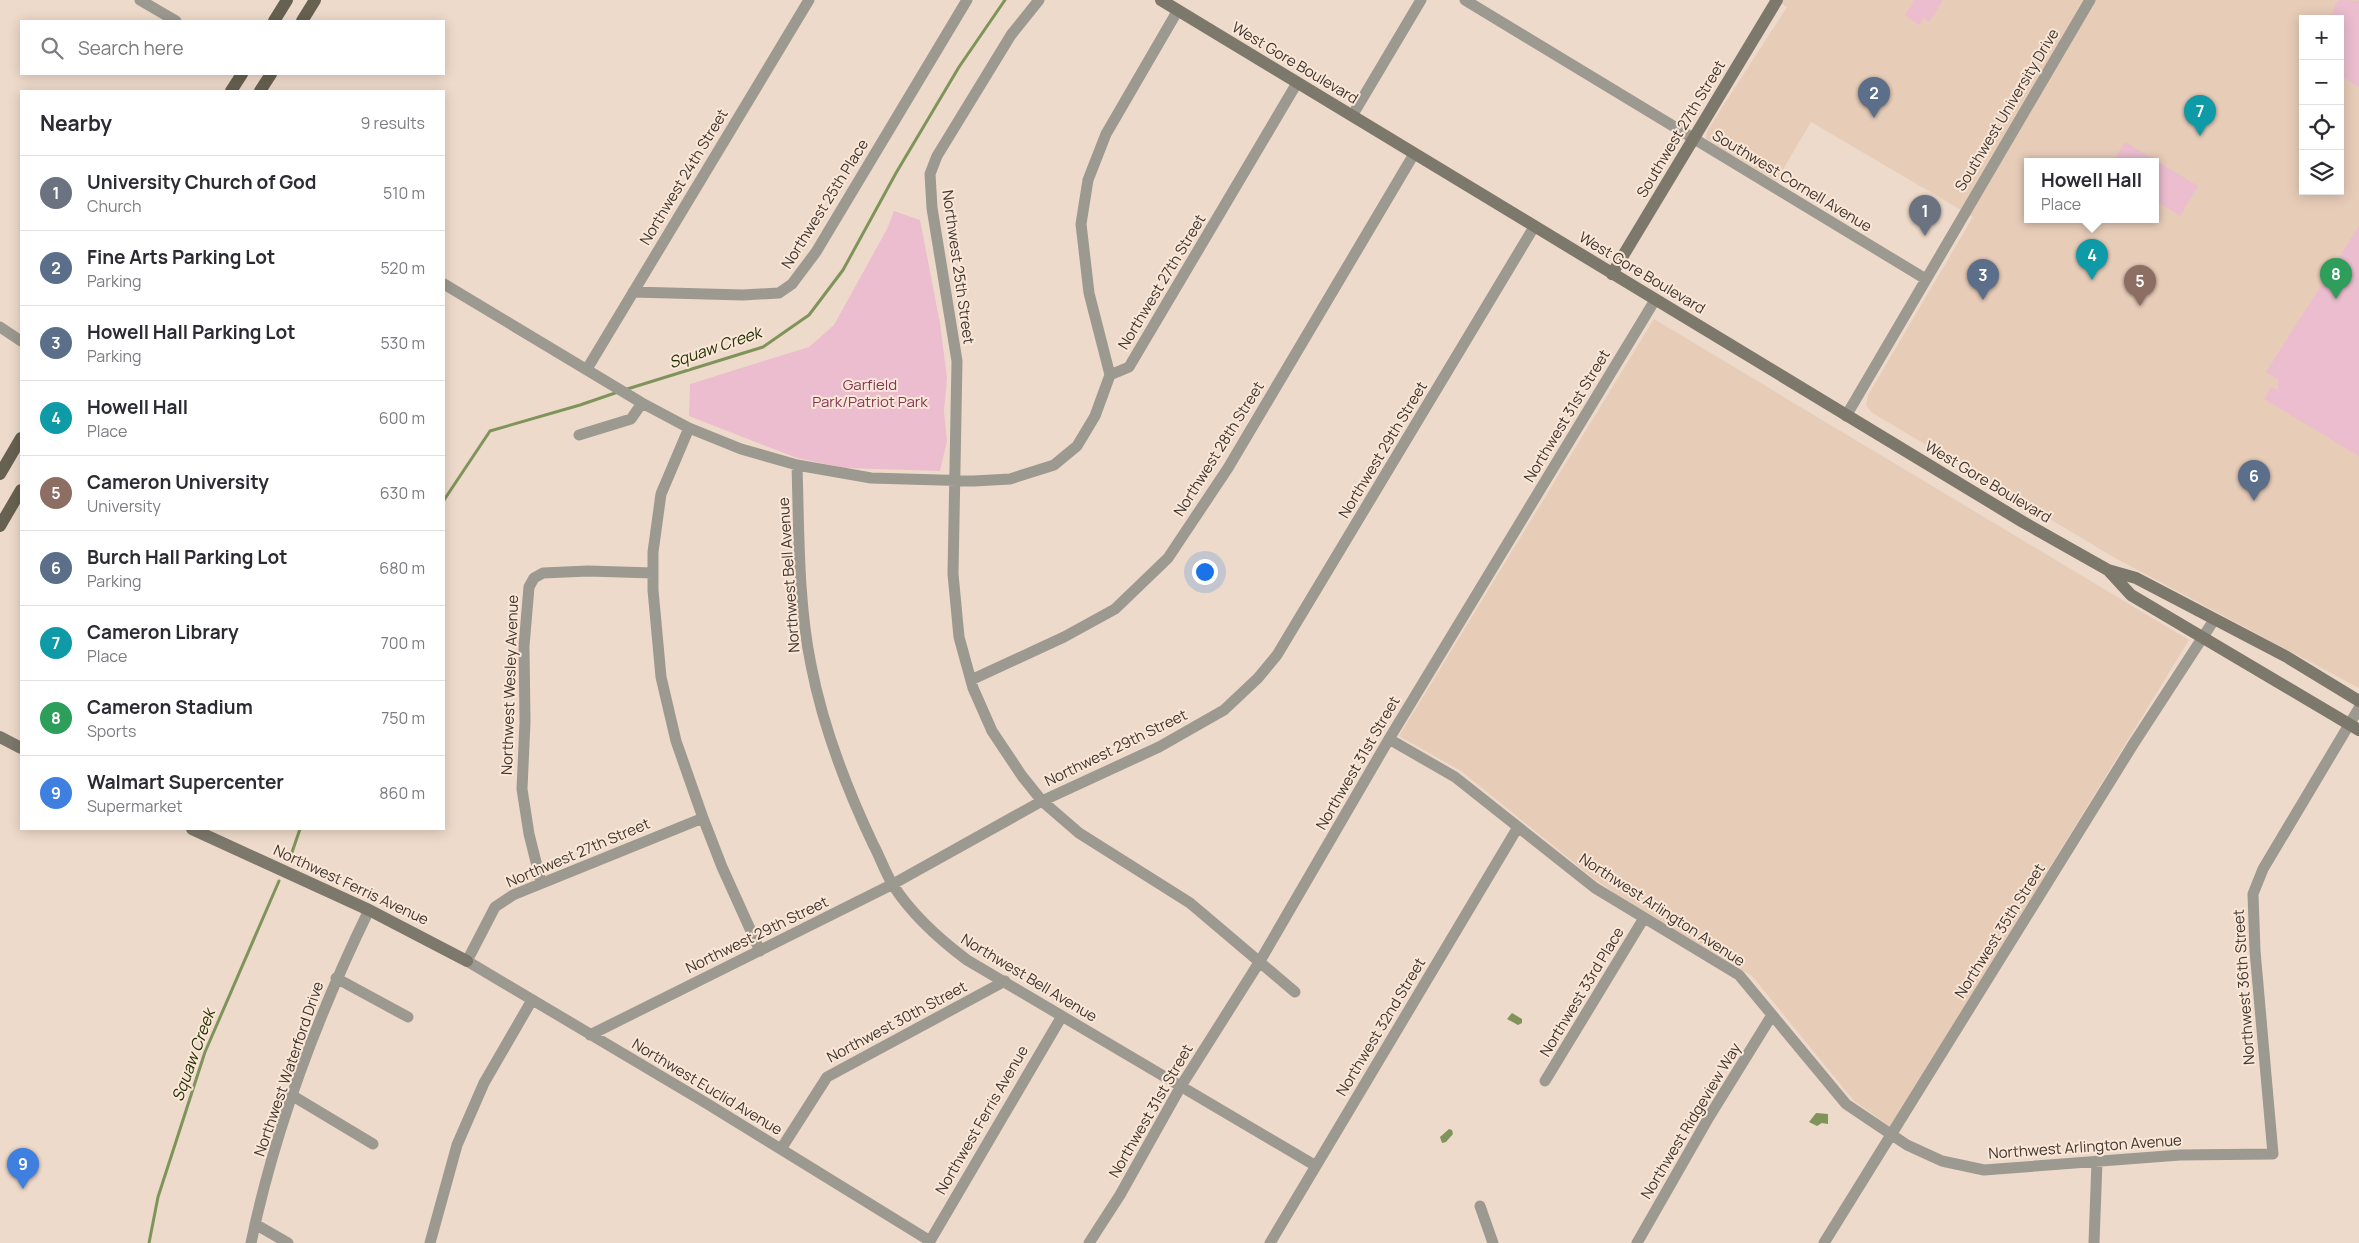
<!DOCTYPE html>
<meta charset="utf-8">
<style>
body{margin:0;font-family:Manrope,sans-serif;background:#f2f2f3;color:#2b2b33}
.controls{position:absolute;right:15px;top:15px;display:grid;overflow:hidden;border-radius:0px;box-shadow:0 2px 12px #0003}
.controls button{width:45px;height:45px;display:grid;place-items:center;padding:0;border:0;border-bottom:1px solid #e1e1e2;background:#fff;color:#2b2b33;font:25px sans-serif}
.you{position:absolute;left:1204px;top:571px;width:18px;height:18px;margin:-12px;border:4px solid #fff;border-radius:50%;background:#1a73e8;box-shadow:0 0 0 8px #1a73e833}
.badge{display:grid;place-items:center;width:32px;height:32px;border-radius:50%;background:#d93025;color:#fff;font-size:16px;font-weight:700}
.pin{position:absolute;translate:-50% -41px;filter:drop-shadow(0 1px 2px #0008)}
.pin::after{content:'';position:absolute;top:26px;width:18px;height:15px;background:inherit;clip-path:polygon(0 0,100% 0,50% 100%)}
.popup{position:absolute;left:2024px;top:158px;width:135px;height:65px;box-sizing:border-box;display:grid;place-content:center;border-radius:0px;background:#fff;filter:drop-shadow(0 1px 4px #0005);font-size:16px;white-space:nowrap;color:#7c7c81}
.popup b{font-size:19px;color:#2b2b33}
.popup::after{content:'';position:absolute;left:50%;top:100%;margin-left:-10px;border:10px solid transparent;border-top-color:#fff}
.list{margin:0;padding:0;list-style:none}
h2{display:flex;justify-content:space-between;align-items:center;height:65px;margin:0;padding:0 20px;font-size:21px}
h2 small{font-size:16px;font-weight:400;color:#7c7c81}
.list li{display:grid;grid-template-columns:32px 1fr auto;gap:15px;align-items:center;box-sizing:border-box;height:75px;padding:0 20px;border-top:1px solid #e1e1e2}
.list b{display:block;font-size:19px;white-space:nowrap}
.list p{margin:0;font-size:16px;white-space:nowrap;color:#7c7c81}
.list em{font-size:16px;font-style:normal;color:#7c7c81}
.icon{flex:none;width:28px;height:28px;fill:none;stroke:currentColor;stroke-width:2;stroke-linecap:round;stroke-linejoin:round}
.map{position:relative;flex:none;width:2359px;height:1243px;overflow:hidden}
.search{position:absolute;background:#fff;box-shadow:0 2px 12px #0003;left:20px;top:20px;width:425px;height:55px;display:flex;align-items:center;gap:12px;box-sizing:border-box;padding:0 18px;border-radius:0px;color:#7c7c81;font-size:19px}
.panel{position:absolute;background:#fff;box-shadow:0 2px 12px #0003;left:20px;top:90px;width:425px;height:740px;border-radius:0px}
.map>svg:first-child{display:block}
.built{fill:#e7ccb8;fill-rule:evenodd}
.green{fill:#ebbdce}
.water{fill:#7e945a}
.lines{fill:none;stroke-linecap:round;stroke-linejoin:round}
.stream{stroke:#7e945a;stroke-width:3}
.street{stroke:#9c9990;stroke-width:11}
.secondary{stroke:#7c786b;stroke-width:12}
.primary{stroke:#666150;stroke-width:12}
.labels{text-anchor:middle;stroke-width:4;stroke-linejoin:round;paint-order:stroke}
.street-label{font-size:15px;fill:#3e3630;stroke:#fbe7d7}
.park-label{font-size:15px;fill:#843659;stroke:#fbe7d7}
.water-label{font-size:16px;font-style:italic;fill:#243305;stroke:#fbe7d7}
</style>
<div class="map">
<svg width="2359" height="1243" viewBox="0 0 2359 1243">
<rect width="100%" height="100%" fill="#eedaca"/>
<!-- built -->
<path class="built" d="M1776 0H2359V688L2115 558 1871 412 1866 405 1868 395 1973 217 1811 122 1776 181 1706 139 1707 131 1787 7ZM2303 19H2340V191H2303ZM2028 161H2156V219H2028Z
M1654 319 2189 640 1891 1127 1854 1101 1752 976 1623 899 1593 878 1461 771 1399 736Z"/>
<!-- green -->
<path class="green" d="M1914 0H1943L1929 22 1924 18 1919 25 1905 15Z
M2340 0 2359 1V87L2340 75V19H2332L2335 4Z
M2125 142 2198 186 2180 216 2156 201V161H2113Z
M894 211 920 220 940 323 947 378 944 411 947 441 940 471 845 468 797 458 689 416 690 384 809 347 834 325 887 229Z
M2359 226V456L2264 399 2271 387 2278 390V379L2266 372Z"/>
<!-- water -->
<path class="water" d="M1512 1013 1522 1019V1023L1518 1025 1507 1019Z
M1816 1113 1828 1114V1124L1822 1123 1817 1126 1809 1122Z
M1449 1129 1452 1130 1453 1134 1446 1142 1442 1143 1440 1137Z"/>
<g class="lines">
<!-- stream -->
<path class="stream" d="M624 390 763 347 809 315 843 270 896 173 959 67 1005 0
M444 500 490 431 580 405 618 392
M290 858 300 829
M149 1243 158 1197 205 1052 279 881"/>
<!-- street -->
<path class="street" d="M140 0 176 21
M1039 0 1011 35 937 156 930 174 932 208 957 361 953 574 959 637 973 688 992 731 1022 776 1042 801 1079 833 1190 903 1295 992
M1465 0 1924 278
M1352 116 1421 0
M444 284 642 403 689 428 741 449 797 465 871 478 974 481 1010 479 1054 465 1077 446 1095 416 1110 375 1129 367 1297 83
M633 292 743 295 779 293 792 284 816 252 967 0
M0 327 21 341
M587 369 809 0
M1110 375 1089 293 1081 224 1088 180 1106 134 1178 10
M1846 416 2090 0
M689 428 661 494 653 552V590L661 677 676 741 703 818 722 867 760 951
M579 435 631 419 642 403
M797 465C799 530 798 602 811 665 823 727 846 787 873 844 880 857 885 872 893 885 912 915 939 939 967 960L1316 1166
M971 680 1064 637 1115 609 1168 558 1228 468 1414 154
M1389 739 1455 777 1595 888 1739 975 1846 1104 1907 1145 1942 1161 1984 1170 2180 1155 2273 1154 2255 951 2253 894 2263 869 2359 708
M703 818 513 895 495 907 467 961 706 1103 930 1241 1062 1016
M541 882 529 834 522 789 525 722 524 646 529 587 534 578 543 573 588 571 653 573
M336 978 408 1017
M590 1035 893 884 1042 801 1159 747 1224 710 1258 678 1277 655 1534 227
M1545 1081 1644 918
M293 1096 373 1144
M781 1149 827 1077 1005 981
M1480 1206 1493 1243
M255 1224 288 1243
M251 1243C275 1128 318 1015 369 910
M430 1243 457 1145 484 1083 532 1000
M1089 1243 1120 1195 1181 1086 1260 961 1389 739 1655 300
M1270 1243 1518 827
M1637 1243 1709 1117 1772 1015
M1824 1243 2134 743 2214 620
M2094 1243 2097 1161"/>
<!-- secondary -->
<path class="secondary" d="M1161 0 2023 522 2108 570 2136 578 2287 657 2359 701
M1612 274 1777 0
M2108 570 2131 595 2359 730
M0 737 21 748
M192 829 369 910 467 961"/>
<!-- primary -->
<path class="primary" d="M274 21 287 0
M302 21 315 0
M231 91 242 74
M260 91 271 74
M0 474 21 438
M0 526 21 490"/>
</g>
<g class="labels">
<!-- street labels -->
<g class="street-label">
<text transform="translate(1295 63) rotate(31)" y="5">West Gore Boulevard</text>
<text transform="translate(2007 110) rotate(-59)" y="5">Southwest University Drive</text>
<text transform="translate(1681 129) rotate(-59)" y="5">Southwest 27th Street</text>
<text transform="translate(684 177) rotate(-59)" y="5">Northwest 24th Street</text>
<text transform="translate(1792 181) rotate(31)" y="5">Southwest Cornell Avenue</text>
<text transform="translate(825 204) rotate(-58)" y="5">Northwest 25th Place</text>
<text transform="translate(958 267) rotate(82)" y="5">Northwest 25th Street</text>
<text transform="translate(1642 273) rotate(31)" y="5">West Gore Boulevard</text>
<text transform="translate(1162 282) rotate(-59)" y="5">Northwest 27th Street</text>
<text transform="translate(1567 416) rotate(-59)" y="5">Northwest 31st Street</text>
<text transform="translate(1219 449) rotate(-58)" y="5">Northwest 28th Street</text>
<text transform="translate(1383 450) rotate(-59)" y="5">Northwest 29th Street</text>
<text transform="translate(1988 482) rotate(31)" y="5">West Gore Boulevard</text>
<text transform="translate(789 575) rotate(-94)" y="5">Northwest Bell Avenue</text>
<text transform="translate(510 685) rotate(-88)" y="5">Northwest Wesley Avenue</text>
<text transform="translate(1116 748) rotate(-26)" y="5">Northwest 29th Street</text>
<text transform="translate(1358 763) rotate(-60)" y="5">Northwest 31st Street</text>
<text transform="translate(578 853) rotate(-23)" y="5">Northwest 27th Street</text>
<text transform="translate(351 885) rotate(25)" y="5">Northwest Ferris Avenue</text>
<text transform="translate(1662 910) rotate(33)" y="5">Northwest Arlington Avenue</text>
<text transform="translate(2000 931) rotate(-58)" y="5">Northwest 35th Street</text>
<text transform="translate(757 935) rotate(-26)" y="5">Northwest 29th Street</text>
<text transform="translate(1029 978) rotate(31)" y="5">Northwest Bell Avenue</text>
<text transform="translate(2244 987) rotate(-94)" y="5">Northwest 36th Street</text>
<text transform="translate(1582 992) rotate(-59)" y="5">Northwest 33rd Place</text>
<text transform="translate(897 1022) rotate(-28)" y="5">Northwest 30th Street</text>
<text transform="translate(1381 1027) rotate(-59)" y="5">Northwest 32nd Street</text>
<text transform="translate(289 1069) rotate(-71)" y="5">Northwest Waterford Drive</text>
<text transform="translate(707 1087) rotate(31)" y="5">Northwest Euclid Avenue</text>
<text transform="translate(1151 1111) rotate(-60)" y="5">Northwest 31st Street</text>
<text transform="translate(982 1120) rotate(-60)" y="5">Northwest Ferris Avenue</text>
<text transform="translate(1691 1121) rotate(-59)" y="5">Northwest Ridgeview Way</text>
<text transform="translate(2085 1147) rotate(-4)" y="5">Northwest Arlington Avenue</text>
</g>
<!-- park labels -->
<g class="park-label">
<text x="870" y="390">Garfield<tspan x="870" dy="17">Park/Patriot Park</tspan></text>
</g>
<!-- water labels -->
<g class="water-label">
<text transform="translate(715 347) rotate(-19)" y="6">Squaw Creek</text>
<text transform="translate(193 1055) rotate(-70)" y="6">Squaw Creek</text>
</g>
</g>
</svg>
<div class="controls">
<button>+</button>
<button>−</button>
<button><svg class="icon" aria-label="locate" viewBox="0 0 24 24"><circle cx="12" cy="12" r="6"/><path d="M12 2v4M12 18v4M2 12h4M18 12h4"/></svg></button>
<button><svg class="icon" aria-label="layers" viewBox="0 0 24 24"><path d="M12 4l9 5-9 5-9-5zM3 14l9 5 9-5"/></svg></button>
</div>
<div class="you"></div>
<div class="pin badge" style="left:1925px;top:236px;background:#6b7280">1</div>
<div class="pin badge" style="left:1874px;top:118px;background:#5c6f8a">2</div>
<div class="pin badge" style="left:1983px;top:300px;background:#5c6f8a">3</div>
<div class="pin badge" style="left:2092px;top:280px;background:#0f9aa8">4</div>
<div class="popup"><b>Howell Hall</b>Place</div>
<div class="pin badge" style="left:2140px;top:306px;background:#8d6e63">5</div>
<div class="pin badge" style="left:2254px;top:501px;background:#5c6f8a">6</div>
<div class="pin badge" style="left:2200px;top:136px;background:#0f9aa8">7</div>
<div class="pin badge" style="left:2336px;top:299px;background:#2e9e5b">8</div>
<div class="pin badge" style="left:23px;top:1189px;background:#3f7fe0">9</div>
<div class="search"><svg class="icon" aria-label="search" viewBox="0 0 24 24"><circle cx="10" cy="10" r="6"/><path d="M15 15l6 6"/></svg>Search here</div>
<section class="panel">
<h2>Nearby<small>9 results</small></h2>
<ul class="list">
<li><span class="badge" style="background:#6b7280">1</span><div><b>University Church of God</b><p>Church</p></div><em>510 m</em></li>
<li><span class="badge" style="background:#5c6f8a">2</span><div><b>Fine Arts Parking Lot</b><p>Parking</p></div><em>520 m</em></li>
<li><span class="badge" style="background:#5c6f8a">3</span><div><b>Howell Hall Parking Lot</b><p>Parking</p></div><em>530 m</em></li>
<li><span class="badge" style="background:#0f9aa8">4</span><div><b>Howell Hall</b><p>Place</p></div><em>600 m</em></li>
<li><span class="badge" style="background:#8d6e63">5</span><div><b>Cameron University</b><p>University</p></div><em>630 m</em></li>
<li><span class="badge" style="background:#5c6f8a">6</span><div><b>Burch Hall Parking Lot</b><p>Parking</p></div><em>680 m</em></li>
<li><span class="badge" style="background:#0f9aa8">7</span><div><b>Cameron Library</b><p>Place</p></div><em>700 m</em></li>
<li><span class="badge" style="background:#2e9e5b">8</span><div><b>Cameron Stadium</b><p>Sports</p></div><em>750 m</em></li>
<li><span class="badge" style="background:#3f7fe0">9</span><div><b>Walmart Supercenter</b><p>Supermarket</p></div><em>860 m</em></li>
</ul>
</section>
</div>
